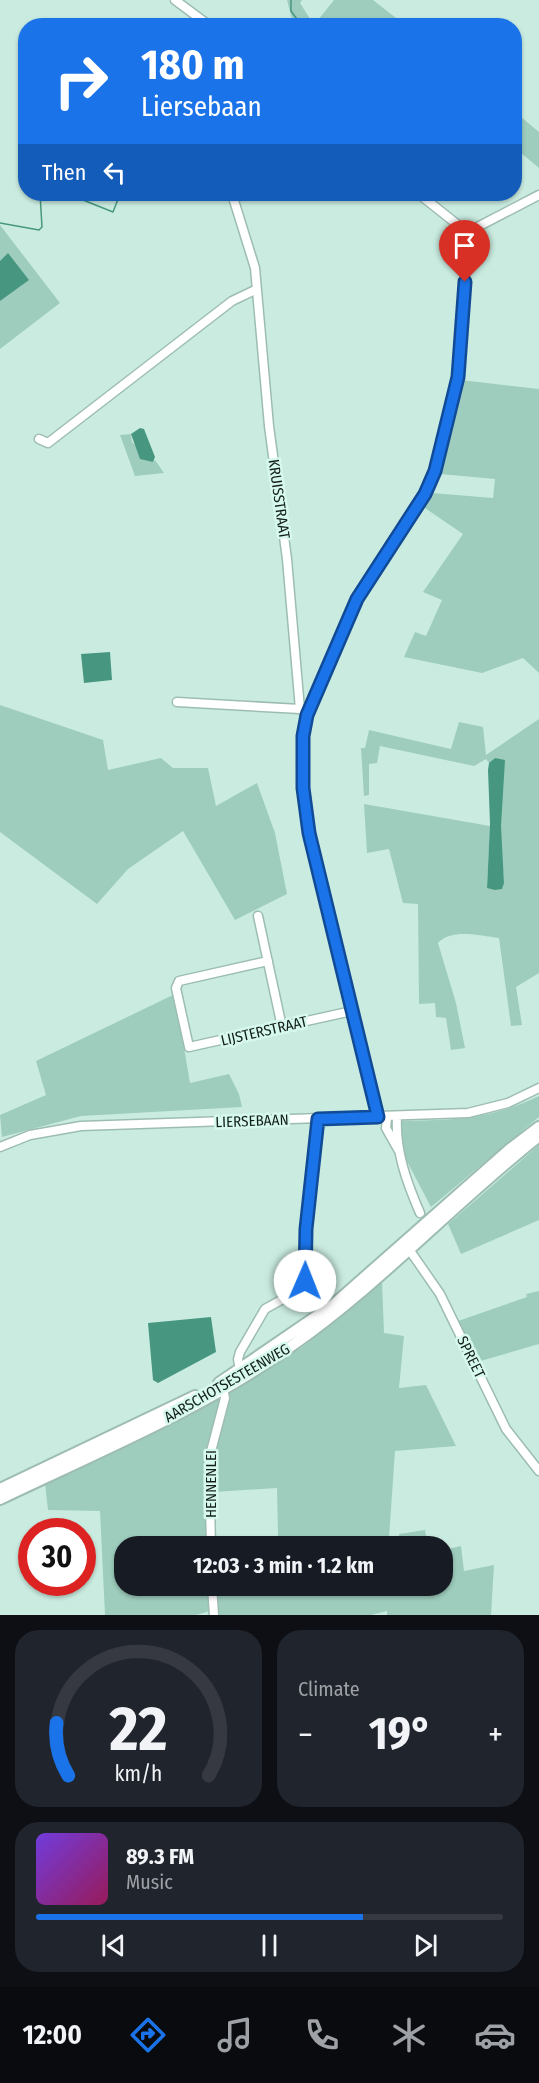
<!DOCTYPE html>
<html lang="en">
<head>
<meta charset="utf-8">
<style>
	body { margin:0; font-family:"Fira Sans Condensed",sans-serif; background:#20242c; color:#f1f3f6; height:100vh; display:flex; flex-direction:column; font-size:22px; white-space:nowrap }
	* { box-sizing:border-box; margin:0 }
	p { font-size:20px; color:#9ea1a6 }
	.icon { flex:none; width:33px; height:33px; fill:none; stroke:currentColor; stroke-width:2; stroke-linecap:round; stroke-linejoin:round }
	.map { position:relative; height:1615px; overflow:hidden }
	.panel { display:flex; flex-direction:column; gap:15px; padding:15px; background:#0d0f14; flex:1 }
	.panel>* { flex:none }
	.guide { position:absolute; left:18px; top:18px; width:504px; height:183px; border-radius:24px; box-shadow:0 2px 4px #0004; background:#1a73e8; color:#fff; overflow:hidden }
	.speed { position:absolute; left:18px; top:1518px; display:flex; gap:12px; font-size:30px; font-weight:700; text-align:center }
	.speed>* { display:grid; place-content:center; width:78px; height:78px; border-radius:50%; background:#171b24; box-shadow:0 2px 4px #0004; line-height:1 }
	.speed .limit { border:9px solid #d22; background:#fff; color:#111 }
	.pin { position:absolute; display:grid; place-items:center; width:51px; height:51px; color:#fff; margin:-62px -26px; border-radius:50% 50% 50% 0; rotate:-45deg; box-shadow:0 0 6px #0007 }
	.pin .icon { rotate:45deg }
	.me { position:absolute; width:66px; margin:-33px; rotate:1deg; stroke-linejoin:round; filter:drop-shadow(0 0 4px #0008) }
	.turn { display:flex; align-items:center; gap:21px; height:126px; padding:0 24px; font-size:27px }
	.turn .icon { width:78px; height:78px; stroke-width:2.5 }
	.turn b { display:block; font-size:42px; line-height:51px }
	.then { display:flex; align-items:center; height:57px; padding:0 24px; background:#0003; gap:12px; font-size:22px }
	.big { font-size:45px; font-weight:700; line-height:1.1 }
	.panel .card { flex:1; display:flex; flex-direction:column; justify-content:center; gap:9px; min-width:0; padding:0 21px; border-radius:24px; background:#20242c }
	.panel .dial { align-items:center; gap:0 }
	.dial svg { height:156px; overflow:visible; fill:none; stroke:#363941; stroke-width:7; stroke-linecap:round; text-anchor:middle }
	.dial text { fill:#f1f3f6; stroke:none }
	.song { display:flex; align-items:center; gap:18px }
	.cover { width:72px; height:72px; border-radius:9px; background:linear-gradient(135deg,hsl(260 70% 55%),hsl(330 70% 35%)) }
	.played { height:6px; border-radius:3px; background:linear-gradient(90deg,#1a73e8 70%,#363941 70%) }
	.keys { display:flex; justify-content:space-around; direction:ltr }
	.heat { display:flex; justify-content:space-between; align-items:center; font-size:33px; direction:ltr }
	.panel .tiles { flex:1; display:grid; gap:15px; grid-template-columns:1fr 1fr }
	.card:last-child { grid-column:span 2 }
	.trip { position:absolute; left:114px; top:1536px; width:339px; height:60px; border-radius:24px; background:#171b24; box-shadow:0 2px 4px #0004; font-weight:700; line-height:60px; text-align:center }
	.tabs { display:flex; height:96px; justify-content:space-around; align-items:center; background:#090b0e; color:#9ea1a6 }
	.tabs .icon { width:42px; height:42px }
	.tabs .on { color:#1a73e8 }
	.tabs b { font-size:27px; color:#f1f3f6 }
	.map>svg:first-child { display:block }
</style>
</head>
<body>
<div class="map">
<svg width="539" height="1615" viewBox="0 0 539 1615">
	<rect width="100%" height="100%" fill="#caece0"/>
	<path fill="#9ecdbd" d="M287 0H302L300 3 314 25 334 0H373L405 25H297L291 16Z
		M515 112 539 132V168L515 148Z
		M0 225 60 303 0 349Z
		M461 380 539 389V673L523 658 482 673 404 657 415 632 426 636 442 600 423 592 463 534 422 506 432 493 493 498 495 479 440 474Z
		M131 434 132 442 153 462 155 460 164 473 135 476 120 435Z
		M0 705 103 740 108 770 161 758 173 768H208L216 806 257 783 275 833 287 894 235 920 183 831 128 869 97 904 0 832Z
		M539 719V973L516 987 522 1025 511 1026 499 938C480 936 452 928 438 943L456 1003 465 1048 451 1050 446 1018 436 1017 435 1003 419 1004 418 904 403 903 389 849 367 853 364 804 490 826 487 887 504 883 495 758 489 763 486 759 474 766 380 746 377 763 369 764V795L364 796 361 748H365L369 730 451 749 459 722 483 727 486 755Z
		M175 994 190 1083 229 1074 239 1094 242 1107 81 1116 2 1137 0 1115 46 1095 36 1061Z
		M539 1096V1117L431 1207 402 1152 400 1121C455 1120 488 1120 539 1096Z
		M539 1145V1220L461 1254 448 1224Z
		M382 1281 384 1333 404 1336 399 1388 426 1385 456 1446 395 1451 389 1538H399V1534L425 1530 428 1546H214V1540L278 1536 277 1488 214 1492 212 1459 229 1400 228 1393 304 1346Z
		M539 1291V1344L477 1362 458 1321 527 1297 526 1294Z
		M222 1397 206 1449 208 1546H124V1586H442L443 1550 461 1546 464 1571 494 1565 491 1615H387V1611L371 1615H210V1611L196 1615H105L100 1511 48 1510 45 1483Z"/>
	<path fill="#479780" d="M8 253 29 280 0 301V261Z
		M140 428 144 429 155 457 153 462 140 459 131 434Z
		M110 652 112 680 84 683 81 654Z
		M495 758 505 760 501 826 504 883 502 889 495 890 487 888 490 824 488 770 489 763Z
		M211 1317 216 1352 158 1383 153 1380 148 1323Z"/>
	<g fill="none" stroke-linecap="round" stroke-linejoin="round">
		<path stroke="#479780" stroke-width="1.5" d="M291 0V11L302 26
			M68 194 113 212 120 194
			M152 194 154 198 164 194
			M0 223 39 230 42 227 40 194"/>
		<defs>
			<path id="minor" d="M175 0 210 26
				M232 194 255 268 269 426 287 559 300 709 307 715C289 790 318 871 336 944 350 1002 363 1060 378 1117
				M464 234 539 195
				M39 439 48 443 232 301 255 290
				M177 702 300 709
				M307 715 357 599 432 479 456 389 460 366 467 246 458 225 419 194
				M258 916 282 1027
				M268 961 179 981 176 988 189 1047 352 1011
				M397 1117C395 1151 407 1183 420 1213
				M387 1118 386 1128 399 1151
				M0 1147 30 1135 81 1126 468 1113 508 1103 539 1088
				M406 1245 440 1294 506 1429 539 1471
				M240 1370 238 1359 240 1352 265 1309 299 1290 305 1281 306 1229 318 1119
				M211 1546 209 1459 225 1398 223 1388
				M212 1586 214 1615"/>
			<path id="major" d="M219 1383 333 1305 510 1149 539 1127
				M0 1489 195 1396
				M0 1499C98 1452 201 1410 290 1347 379 1285 453 1204 539 1136"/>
		</defs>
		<use href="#minor" stroke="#9dbdb2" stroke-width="11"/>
		<use href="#major" stroke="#9dbdb2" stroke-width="14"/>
		<use href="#minor" stroke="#fff" stroke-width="8"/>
		<use href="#major" stroke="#fff" stroke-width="10"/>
	</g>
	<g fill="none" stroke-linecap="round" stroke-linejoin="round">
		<defs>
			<path id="route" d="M305 1281 306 1229 318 1119 378 1117 309 833 303 788V736L307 715 357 599 425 494 435 471 458 377 465 282"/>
		</defs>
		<use href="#route" stroke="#114b97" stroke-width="15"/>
		<use href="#route" stroke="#1a73e8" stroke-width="10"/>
	</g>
	<g text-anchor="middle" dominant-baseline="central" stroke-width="5" stroke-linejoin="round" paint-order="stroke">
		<g font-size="15" fill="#131f1b" stroke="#d7f9ed">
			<text transform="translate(279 499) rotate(82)">KRUISSTRAAT</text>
			<text transform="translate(264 1031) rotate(-13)">LIJSTERSTRAAT</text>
			<text transform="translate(252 1121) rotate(-2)">LIERSEBAAN</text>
			<text transform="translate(471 1357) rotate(64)">SPREET</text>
			<text transform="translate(227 1383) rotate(-30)">AARSCHOTSESTEENWEG</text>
			<text transform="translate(211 1484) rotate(-90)">HENNENLEI</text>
		</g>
	</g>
</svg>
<div class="speed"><div class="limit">30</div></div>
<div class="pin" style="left:465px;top:282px;background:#d93025"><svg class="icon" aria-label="arrive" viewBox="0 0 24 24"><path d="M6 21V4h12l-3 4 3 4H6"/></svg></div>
<svg class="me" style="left:305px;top:1281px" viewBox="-20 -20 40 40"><circle r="19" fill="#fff"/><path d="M0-13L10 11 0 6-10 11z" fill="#1a73e8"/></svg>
<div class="trip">12:03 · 3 min · 1.2 km</div>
<div class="guide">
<div class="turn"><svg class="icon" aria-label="right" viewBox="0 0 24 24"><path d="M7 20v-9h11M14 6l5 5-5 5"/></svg><div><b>180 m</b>Liersebaan</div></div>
<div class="then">Then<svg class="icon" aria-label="left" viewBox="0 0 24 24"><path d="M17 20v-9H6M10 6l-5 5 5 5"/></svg></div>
</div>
</div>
<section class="panel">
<div class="tiles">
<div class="card dial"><svg viewBox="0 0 100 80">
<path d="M14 69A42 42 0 1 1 86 69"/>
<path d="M14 69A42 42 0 0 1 8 42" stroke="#1a73e8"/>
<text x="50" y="56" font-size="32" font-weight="700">22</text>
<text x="50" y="72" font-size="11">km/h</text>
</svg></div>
<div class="card"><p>Climate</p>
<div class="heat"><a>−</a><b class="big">19°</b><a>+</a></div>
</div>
<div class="card">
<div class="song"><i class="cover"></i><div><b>89.3 FM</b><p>Music</p></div></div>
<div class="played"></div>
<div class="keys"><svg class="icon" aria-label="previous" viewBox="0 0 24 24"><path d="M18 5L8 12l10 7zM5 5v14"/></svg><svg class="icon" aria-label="pause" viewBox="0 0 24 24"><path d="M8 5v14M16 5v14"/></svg><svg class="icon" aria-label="next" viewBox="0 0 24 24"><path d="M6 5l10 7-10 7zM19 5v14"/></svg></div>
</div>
</div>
</section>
<nav class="tabs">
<b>12:00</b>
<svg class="icon on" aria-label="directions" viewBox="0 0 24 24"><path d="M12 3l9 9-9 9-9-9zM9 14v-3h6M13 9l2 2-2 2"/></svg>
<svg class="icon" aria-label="music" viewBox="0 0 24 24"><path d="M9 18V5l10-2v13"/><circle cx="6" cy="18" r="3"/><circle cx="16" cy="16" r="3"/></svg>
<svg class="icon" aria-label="phone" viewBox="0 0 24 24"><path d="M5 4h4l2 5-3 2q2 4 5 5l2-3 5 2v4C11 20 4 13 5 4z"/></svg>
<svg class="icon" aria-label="climate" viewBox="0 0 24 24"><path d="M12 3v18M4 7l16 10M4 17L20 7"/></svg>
<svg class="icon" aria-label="car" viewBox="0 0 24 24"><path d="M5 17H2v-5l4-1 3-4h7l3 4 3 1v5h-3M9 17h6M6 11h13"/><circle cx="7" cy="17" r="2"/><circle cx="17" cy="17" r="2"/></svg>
</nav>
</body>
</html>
